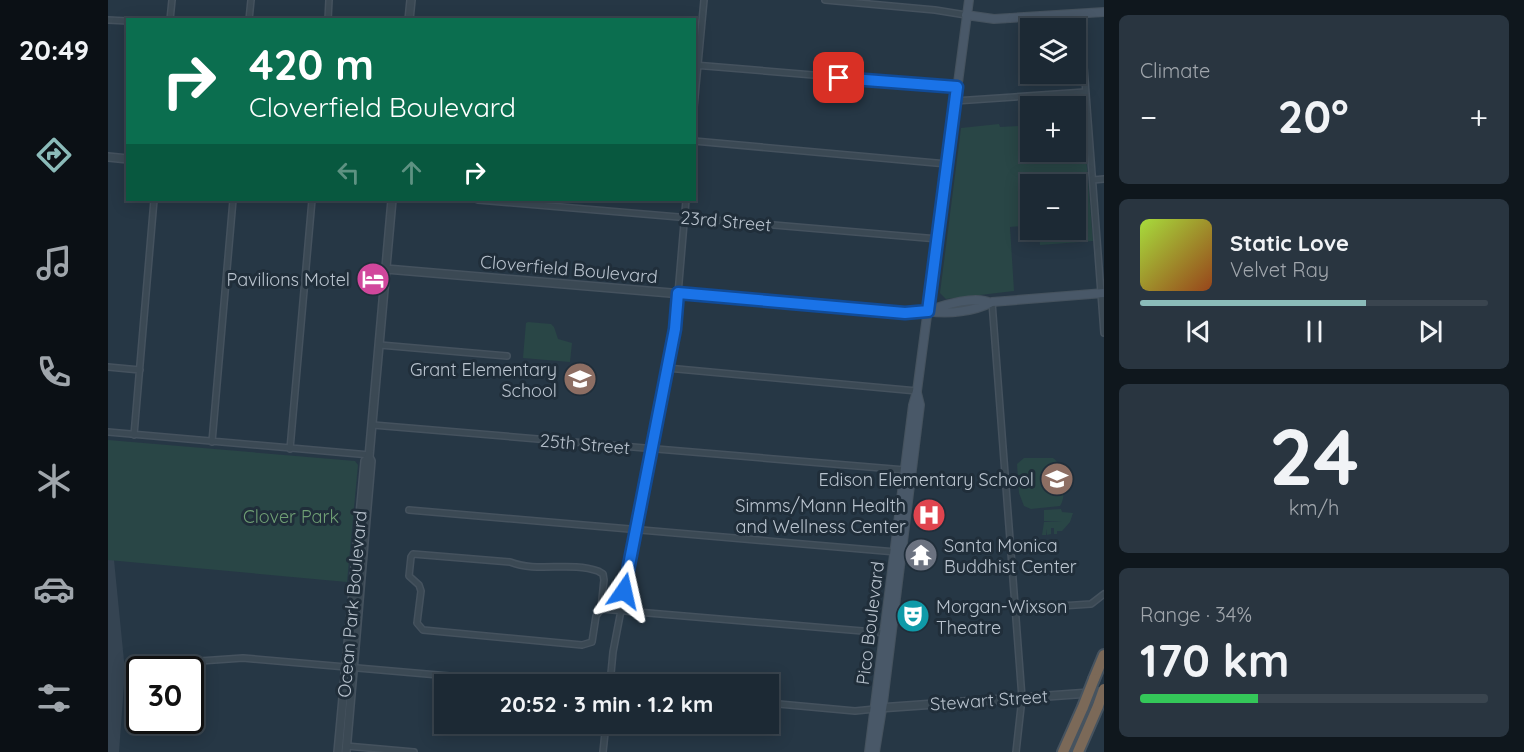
<!DOCTYPE html>
<html lang="en">
<head>
<meta charset="utf-8">
<style>
	body { margin:0; font-family:Quicksand,sans-serif; background:#293540; color:#f1f3f6; height:100vh; display:flex; flex-direction:column; font-size:22px; white-space:nowrap }
	* { box-sizing:border-box; margin:0 }
	p { font-size:20px; color:#a0a6ac }
	.icon { flex:none; width:33px; height:33px; fill:none; stroke:currentColor; stroke-width:2; stroke-linecap:round; stroke-linejoin:round }
	.map { position:relative; flex:1; overflow:hidden }
	.sheet { display:flex; flex-direction:column; gap:15px; padding:15px; background:#0f171d; width:420px }
	.sheet>* { flex:none }
	.hud { position:absolute; left:18px; top:18px; width:570px; height:183px; border-radius:0px; box-shadow:0 3px 15px #0003,0 0 0 2px #3a454f; background:#0b6e4f; color:#fff; overflow:hidden }
	.tools { position:absolute; left:912px; top:18px; display:grid; gap:12px }
	.tools a { display:grid; place-items:center; width:66px; height:66px; border-radius:0px; background:#1c2934; box-shadow:0 3px 15px #0003,0 0 0 2px #3a454f; font-size:30px }
	.speed { position:absolute; left:18px; top:656px; display:flex; gap:12px; font-size:30px; font-weight:700; text-align:center }
	.speed>* { display:grid; place-content:center; width:78px; height:78px; border-radius:50%; background:#1c2934; box-shadow:0 3px 15px #0003,0 0 0 2px #3a454f; line-height:1 }
	.speed .limit { border:3px solid #111; border-radius:9px; background:#fff; color:#111 }
	.pin { position:absolute; display:grid; place-items:center; width:51px; height:51px; color:#fff; margin:-26px; border-radius:12px; box-shadow:0 3px 9px #0006 }
	.me { position:absolute; width:66px; margin:-33px; rotate:11deg; stroke-linejoin:round; filter:drop-shadow(0 0 4px #0008) }
	.turn { display:flex; align-items:center; gap:21px; height:126px; padding:0 24px; font-size:27px }
	.turn .icon { width:78px; height:78px; stroke-width:2.5 }
	.turn b { display:block; font-size:42px; line-height:51px }
	.lanes { display:flex; align-items:center; height:57px; padding:0 24px; background:#0003; justify-content:center; gap:30px; direction:ltr }
	.lanes .off { opacity:.35 }
	.big { font-size:45px; font-weight:700; line-height:1.1 }
	.sheet .widget { flex:1; display:flex; flex-direction:column; justify-content:center; gap:9px; min-width:0; padding:0 21px; border-radius:9px; background:#293540 }
	.sheet .dial { align-items:center; gap:0 }
	.dial b { font-size:78px; line-height:1 }
	.song { display:flex; align-items:center; gap:18px }
	.cover { width:72px; height:72px; border-radius:9px; background:linear-gradient(135deg,hsl(80 70% 55%),hsl(20 70% 35%)) }
	.played { height:6px; border-radius:3px; background:linear-gradient(90deg,#8bbbb9 65%,#3a454f 65%) }
	.keys { display:flex; justify-content:space-around; direction:ltr }
	.heat { display:flex; justify-content:space-between; align-items:center; font-size:33px; direction:ltr }
	.charge { height:9px; border-radius:4px; background:linear-gradient(90deg,#34c759 34%,#3a454f 0) }
	.trip { position:absolute; left:326px; top:674px; width:345px; height:60px; border-radius:0px; background:#1c2934; box-shadow:0 3px 15px #0003,0 0 0 2px #3a454f; font-weight:700; line-height:60px; text-align:center }
	main { display:flex; flex:1; min-height:0 }
	.menu { display:flex; flex-direction:column; width:108px; justify-content:space-around; align-items:center; background:#0b1015; color:#a0a6ac }
	.menu .icon { width:42px; height:42px }
	.menu .active { color:#8bbbb9 }
	.menu b { font-size:27px; color:#f1f3f6 }
	.map>svg:first-child { display:block }
</style>
</head>
<body>
<main>
<nav class="menu">
<b>20:49</b>
<svg class="icon active" aria-label="directions" viewBox="0 0 24 24"><path d="M12 3l9 9-9 9-9-9zM9 14v-3h6M13 9l2 2-2 2"/></svg>
<svg class="icon" aria-label="music" viewBox="0 0 24 24"><path d="M9 18V5l10-2v13"/><circle cx="6" cy="18" r="3"/><circle cx="16" cy="16" r="3"/></svg>
<svg class="icon" aria-label="phone" viewBox="0 0 24 24"><path d="M5 4h4l2 5-3 2q2 4 5 5l2-3 5 2v4C11 20 4 13 5 4z"/></svg>
<svg class="icon" aria-label="climate" viewBox="0 0 24 24"><path d="M12 3v18M4 7l16 10M4 17L20 7"/></svg>
<svg class="icon" aria-label="car" viewBox="0 0 24 24"><path d="M5 17H2v-5l4-1 3-4h7l3 4 3 1v5h-3M9 17h6M6 11h13"/><circle cx="7" cy="17" r="2"/><circle cx="17" cy="17" r="2"/></svg>
<svg class="icon" aria-label="filters" viewBox="0 0 24 24"><path d="M4 7h16M4 17h16"/><circle cx="9" cy="7" r="2"/><circle cx="15" cy="17" r="2"/></svg>
</nav>
<div class="map">
<svg width="996" height="752" viewBox="0 0 996 752">
	<rect width="100%" height="100%" fill="#263745"/>
	<path fill="#354452" d="M0 560H6L17 671 11 752H0Z"/>
	<path fill="#294646" d="M891 124 892 127 911 126V136L922 135V152H968V133L976 132 985 241 932 245 931 230H968V184H922V225L902 227 906 291 838 299 832 293 853 128Z
		M420 322 443 324 446 327 450 339 464 343 462 362 415 358 418 323Z
		M0 440 247 461 250 465 239 582 0 560Z
		M916 458H945C956 464 959 497 952 506L923 509 916 506 911 493 909 464Z
		M953 509 954 512 965 513 962 522 954 531H949V534H946V528H943V534L939 535 938 529V535H934L936 522 954 521H936V510Z"/>
	<g fill="none" stroke-linecap="round" stroke-linejoin="round">
		<defs>
			<path id="minor" d="M717 0 827 10 858 15
				M972 14 996 333
				M0 20 20 21
				M62 20 64 0
				M141 20 143 0
				M220 20 221 0
				M586 65 849 87
				M847 101 977 92
				M586 107 596 0
				M586 141 839 164
				M985 180 996 179
				M370 200 830 239
				M884 302 914 698 908 752
				M272 345 399 356
				M0 367 32 370
				M559 368 809 391
				M265 425 797 470
				M0 432 262 455
				M26 435 46 200
				M104 442 125 200
				M182 449 204 200
				M301 510 788 552
				M305 554 402 562C430 573 461 561 490 571L495 574 496 580 493 609 488 616 484 642 474 645 315 630 309 623 313 591 311 585 301 576 303 557Z
				M493 609 778 633
				M907 609 983 604 996 594
				M20 666 135 658 434 684
				M502 684 505 652 567 329 578 200
				M660 703 747 711 767 709
				M238 746 306 752
				M495 752 498 723"/>
			<path id="tertiary" d="M301 20 303 0
				M0 157 20 159
				M278 269 788 312 820 311
				M771 708 996 692
				M230 752 257 461 261 457
				M238 752 263 461 261 457 284 200"/>
			<path id="secondary" d="M858 15 886 19 996 12
				M822 310C835 305 869 295 882 303
				M820 311C840 315 867 311 884 302L996 293
				M761 752 805 405 809 391 861 0
				M767 752 775 703 812 405 809 393"/>
			<path id="motorway" d="M986 679 996 655
				M955 752 975 707
				M970 752 990 706"/>
		</defs>
		<use href="#minor" stroke="#45525e" stroke-width="8"/>
		<use href="#tertiary" stroke="#45525e" stroke-width="10"/>
		<use href="#secondary" stroke="#45525e" stroke-width="10"/>
		<use href="#motorway" stroke="#46535f" stroke-width="14"/>
		<use href="#minor" stroke="#3b4954" stroke-width="5"/>
		<use href="#tertiary" stroke="#3b4954" stroke-width="7"/>
		<use href="#secondary" stroke="#495868" stroke-width="8"/>
		<use href="#motorway" stroke="#7b6958" stroke-width="10"/>
		<defs>
			<path id="motorway-bridge" d="M990 706 996 689
				M975 707 986 679"/>
		</defs>
		<use href="#motorway-bridge" stroke="#46535f" stroke-width="14" stroke-linecap="butt"/>
		<use href="#motorway-bridge" stroke="#7b6958" stroke-width="10"/>
	</g>
	<g fill="none" stroke-linecap="round" stroke-linejoin="round">
		<defs>
			<path id="route" d="M516 591 567 329 570 293 797 313 820 311 849 87 731 78"/>
		</defs>
		<use href="#route" stroke="#114b97" stroke-width="15"/>
		<use href="#route" stroke="#1a73e8" stroke-width="10"/>
	</g>
	<defs>
		<symbol id="hotel-disc" viewBox="-11 -11 22 22"><circle r="9.5" fill="#d1479c" stroke="#202e3a"/><path d="M-6-4.5h1.5V1H6V5H4.5V3h-9V5H-6ZM-4 0a1.8 1.8 0 1 1 3.6 0ZM.5 0V-2.5h3Q6-2.5 6 0Z" fill="#fff"/></symbol>
		<symbol id="school-disc" viewBox="-11 -11 22 22"><circle r="9.5" fill="#8d6e63" stroke="#202e3a"/><path d="M0-5L7-2L0 1L-7-2ZM-4 1L0 2.5L4 1V4Q0 6-4 4Z" fill="#fff"/></symbol>
		<symbol id="hospital-disc" viewBox="-11 -11 22 22"><circle r="9.5" fill="#e0444e" stroke="#202e3a"/><path d="M-5-5h3v3.5h4V-5h3V5h-3V1.5h-4V5h-3Z" fill="#fff"/></symbol>
		<symbol id="temple-disc" viewBox="-11 -11 22 22"><circle r="9.5" fill="#6b7280" stroke="#202e3a"/><path d="M0-6L5-2H3V0L6.5 2.5H4V6H1.5V3h-3V6H-4V2.5H-6.5L-3 0V-2H-5Z" fill="#fff"/></symbol>
		<symbol id="theatre-disc" viewBox="-11 -11 22 22"><circle r="9.5" fill="#0f9aa8" stroke="#202e3a"/><path d="M-5-5.5Q0-4 5-5.5V0Q5 5 0 6Q-5 5-5 0ZM-3.3-2.5H-1v1.5H-3.3ZM1-2.5H3.3v1.5H1ZM-2.8 1Q0 5.5 2.8 1Z" fill="#fff"/></symbol>
	</defs>
	<g fill-rule="evenodd">
		<use href="#hotel-disc" x="246" y="260" width="38" height="38"/>
		<use href="#school-disc" x="453" y="360" width="38" height="38"/>
		<use href="#school-disc" x="930" y="460" width="38" height="38"/>
		<use href="#hospital-disc" x="802" y="496" width="38" height="38"/>
		<use href="#temple-disc" x="794" y="536" width="38" height="38"/>
		<use href="#theatre-disc" x="786" y="597" width="38" height="38"/>
	</g>
	<g text-anchor="middle" dominant-baseline="central" stroke-width="6" stroke-linejoin="round" paint-order="stroke">
		<g font-size="18" fill="#b9c3ce" stroke="#202e3a">
			<text transform="translate(618 221) rotate(5)">23rd Street</text>
			<text transform="translate(461 269) rotate(5)">Cloverfield Boulevard</text>
			<text transform="translate(477 444) rotate(5)">25th Street</text>
			<text transform="translate(244 604) rotate(-85)">Ocean Park Boulevard</text>
			<text transform="translate(762 623) rotate(-83)">Pico Boulevard</text>
			<text transform="translate(881 700) rotate(-4)">Stewart Street</text>
		</g>
		<g font-size="18" fill="#b9c3ce" stroke="#202e3a" text-anchor="end">
			<text x="242" y="279">Pavilions Motel</text>
			<text x="449" y="369">Grant Elementary<tspan x="449" dy="21">School</tspan></text>
			<text x="926" y="479">Edison Elementary School</text>
			<text x="798" y="505">Simms/Mann Health<tspan x="798" dy="21">and Wellness Center</tspan></text>
			<text x="836" y="545" text-anchor="start">Santa Monica<tspan x="836" dy="21">Buddhist Center</tspan></text>
			<text x="828" y="606" text-anchor="start">Morgan-Wixson<tspan x="828" dy="21">Theatre</tspan></text>
		</g>
		<g font-size="18" fill="#6f9f74" stroke="#202e3a">
			<text x="183" y="516">Clover Park</text>
		</g>
	</g>
</svg>
<div class="tools">
<a><svg class="icon" aria-label="layers" viewBox="0 0 24 24"><path d="M12 4l9 5-9 5-9-5zM3 14l9 5 9-5"/></svg></a>
<a>+</a>
<a>−</a>
</div>
<div class="speed"><div class="limit">30</div></div>
<div class="pin" style="left:731px;top:78px;background:#d93025"><svg class="icon" aria-label="arrive" viewBox="0 0 24 24"><path d="M6 21V4h12l-3 4 3 4H6"/></svg></div>
<svg class="me" style="left:516px;top:591px" viewBox="-20 -20 40 40"><path d="M0-17L14 15 0 8-14 15z" fill="#1a73e8" stroke="#fff" stroke-width="4"/></svg>
<div class="trip">20:52 · 3 min · 1.2 km</div>
<div class="hud">
<div class="turn"><svg class="icon" aria-label="right" viewBox="0 0 24 24"><path d="M7 20v-9h11M14 6l5 5-5 5"/></svg><div><b>420 m</b>Cloverfield Boulevard</div></div>
<div class="lanes"><svg class="icon off" aria-label="left" viewBox="0 0 24 24"><path d="M17 20v-9H6M10 6l-5 5 5 5"/></svg><svg class="icon off" aria-label="ahead" viewBox="0 0 24 24"><path d="M12 20V5M6 11l6-6 6 6"/></svg><svg class="icon" aria-label="right" viewBox="0 0 24 24"><path d="M7 20v-9h11M14 6l5 5-5 5"/></svg></div>
</div>
</div>
<section class="sheet">
<div class="widget"><p>Climate</p>
<div class="heat"><a>−</a><b class="big">20°</b><a>+</a></div>
</div>
<div class="widget">
<div class="song"><i class="cover"></i><div><b>Static Love</b><p>Velvet Ray</p></div></div>
<div class="played"></div>
<div class="keys"><svg class="icon" aria-label="previous" viewBox="0 0 24 24"><path d="M18 5L8 12l10 7zM5 5v14"/></svg><svg class="icon" aria-label="pause" viewBox="0 0 24 24"><path d="M8 5v14M16 5v14"/></svg><svg class="icon" aria-label="next" viewBox="0 0 24 24"><path d="M6 5l10 7-10 7zM19 5v14"/></svg></div>
</div>
<div class="widget dial"><b>24</b><p>km/h</p></div>
<div class="widget"><p>Range · 34%</p><b class="big">170 km</b><div class="charge"></div></div>
</section>
</main>
</body>
</html>
